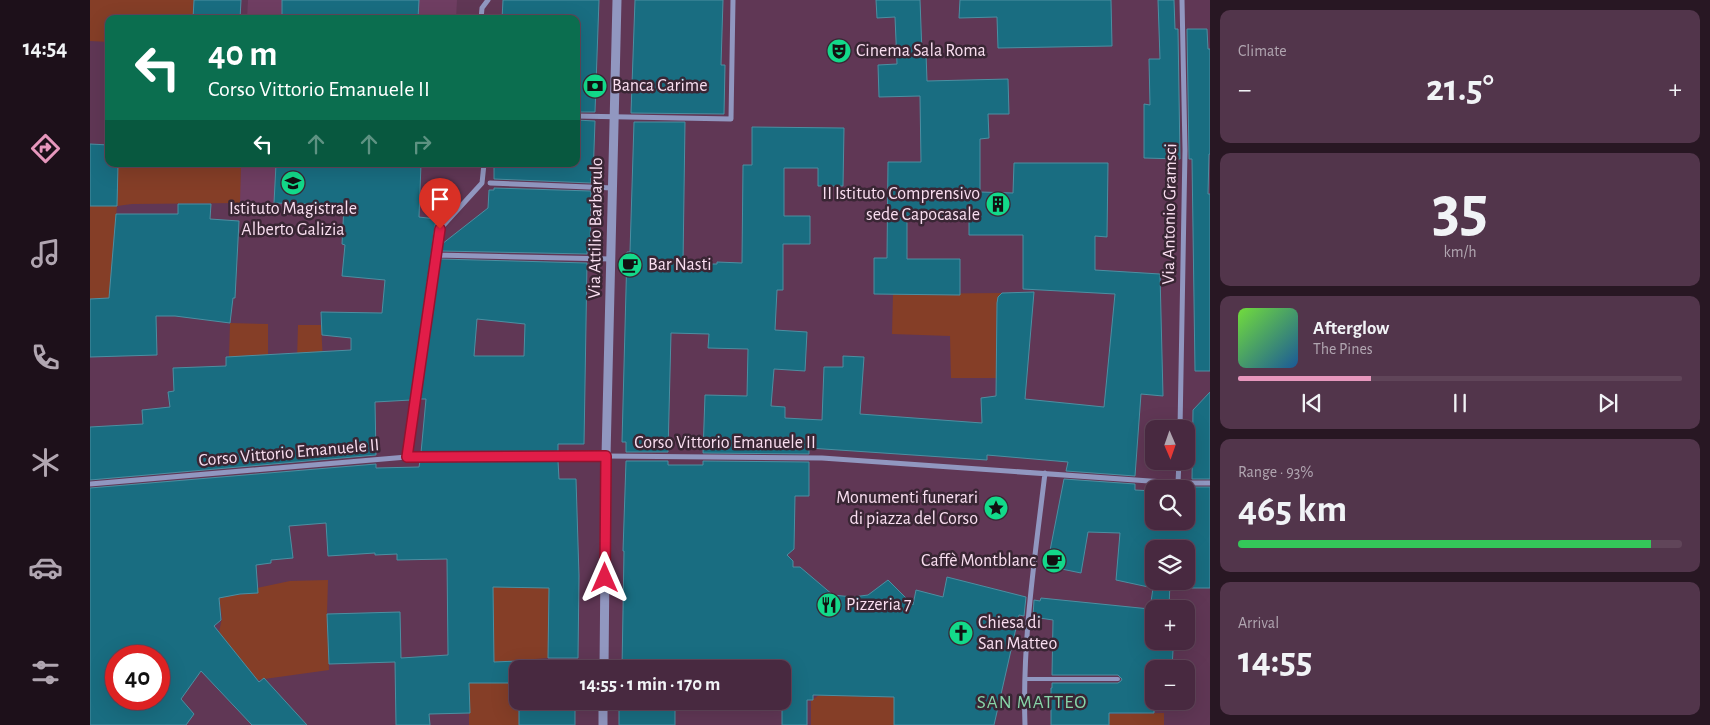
<!DOCTYPE html>
<html lang="en">
<head>
<meta charset="utf-8">
<style>
	body { margin:0; font-family:"Alegreya Sans",sans-serif; background:#52354b; color:#f1f3f6; height:100vh; display:flex; flex-direction:column; font-size:19px; white-space:nowrap }
	* { box-sizing:border-box; margin:0 }
	p { font-size:16px; color:#b1a6b1 }
	.icon { flex:none; width:28px; height:28px; fill:none; stroke:currentColor; stroke-width:2; stroke-linecap:round; stroke-linejoin:round }
	.map { position:relative; flex:1; overflow:hidden }
	.panel { display:flex; flex-direction:column; gap:10px; padding:10px; background:#281723; width:500px }
	.panel>* { flex:none }
	.hud { position:absolute; left:15px; top:15px; width:475px; height:152px; border-radius:10px; box-shadow:0 5px 20px #0002,0 0 0 1px #604559; background:#0b6e4f; color:#fff; overflow:hidden }
	.needle { width:32px; rotate:178deg }
	.buttons { position:absolute; left:1055px; top:420px; display:grid; gap:10px }
	.buttons a { display:grid; place-items:center; width:50px; height:50px; border-radius:10px; background:#482940; box-shadow:0 5px 20px #0002,0 0 0 1px #604559; font-size:25px }
	.speed { position:absolute; left:15px; top:645px; display:flex; gap:10px; font-size:25px; font-weight:700; text-align:center }
	.speed>* { display:grid; place-content:center; width:65px; height:65px; border-radius:50%; background:#482940; box-shadow:0 5px 20px #0002,0 0 0 1px #604559; line-height:1 }
	.speed .limit { border:8px solid #d22; background:#fff; color:#111 }
	.pin { position:absolute; display:grid; place-items:center; width:42px; height:42px; color:#fff; margin:-51px -21px; border-radius:50% 50% 50% 0; rotate:-45deg; box-shadow:0 0 5px #0007 }
	.pin .icon { rotate:45deg }
	.me { position:absolute; width:55px; margin:-28px; rotate:0deg; stroke-linejoin:round; filter:drop-shadow(0 0 4px #0008) }
	.turn { display:flex; align-items:center; gap:18px; height:105px; padding:0 20px; font-size:22px }
	.turn .icon { width:65px; height:65px; stroke-width:2.5 }
	.turn b { display:block; font-size:35px; line-height:42px }
	.lanes { display:flex; align-items:center; height:48px; padding:0 20px; background:#0003; justify-content:center; gap:25px; direction:ltr }
	.lanes .off { opacity:.35 }
	.big { font-size:38px; font-weight:700; line-height:1.1 }
	.panel .card { flex:1; display:flex; flex-direction:column; justify-content:center; gap:8px; min-width:0; padding:0 18px; border-radius:10px; background:#52354b }
	.panel .dial { align-items:center; gap:0 }
	.dial b { font-size:65px; line-height:1 }
	.song { display:flex; align-items:center; gap:15px }
	.cover { width:60px; height:60px; border-radius:8px; background:linear-gradient(135deg,hsl(100 70% 55%),hsl(210 70% 35%)) }
	.played { height:5px; border-radius:2px; background:linear-gradient(90deg,#e797bd 30%,#604559 30%) }
	.keys { display:flex; justify-content:space-around; direction:ltr }
	.heat { display:flex; justify-content:space-between; align-items:center; font-size:28px; direction:ltr }
	.charge { height:8px; border-radius:4px; background:linear-gradient(90deg,#34c759 93%,#604559 0) }
	.trip { position:absolute; left:419px; top:660px; width:282px; height:50px; border-radius:10px; background:#482940; box-shadow:0 5px 20px #0002,0 0 0 1px #604559; font-weight:700; line-height:50px; text-align:center }
	main { display:flex; flex:1; min-height:0 }
	.tabs { display:flex; flex-direction:column; width:90px; justify-content:space-around; align-items:center; background:#1d101a; color:#b1a6b1 }
	.tabs .icon { width:35px; height:35px }
	.tabs .selected { color:#e797bd }
	.tabs b { font-size:22px; color:#f1f3f6 }
	.map>svg:first-child { display:block }
</style>
</head>
<body>
<main>
<nav class="tabs">
<b>14:54</b>
<svg class="icon selected" aria-label="directions" viewBox="0 0 24 24"><path d="M12 3l9 9-9 9-9-9zM9 14v-3h6M13 9l2 2-2 2"/></svg>
<svg class="icon" aria-label="music" viewBox="0 0 24 24"><path d="M9 18V5l10-2v13"/><circle cx="6" cy="18" r="3"/><circle cx="16" cy="16" r="3"/></svg>
<svg class="icon" aria-label="phone" viewBox="0 0 24 24"><path d="M5 4h4l2 5-3 2q2 4 5 5l2-3 5 2v4C11 20 4 13 5 4z"/></svg>
<svg class="icon" aria-label="climate" viewBox="0 0 24 24"><path d="M12 3v18M4 7l16 10M4 17L20 7"/></svg>
<svg class="icon" aria-label="car" viewBox="0 0 24 24"><path d="M5 17H2v-5l4-1 3-4h7l3 4 3 1v5h-3M9 17h6M6 11h13"/><circle cx="7" cy="17" r="2"/><circle cx="17" cy="17" r="2"/></svg>
<svg class="icon" aria-label="filters" viewBox="0 0 24 24"><path d="M4 7h16M4 17h16"/><circle cx="9" cy="7" r="2"/><circle cx="15" cy="17" r="2"/></svg>
</nav>
<div class="map">
<svg width="1120" height="725" viewBox="0 0 1120 725">
	<rect width="100%" height="100%" fill="#603755"/>
	<path fill="#6f3e62" d="M158 0H367L366 19H157Z
		M151 164H258L254 210 149 208Z"/>
	<path fill="#853e27" d="M0 0H104L103 19H19V42L0 41Z
		M28 164H151L150 203 42 204 27 206 19 298 0 299V206H27Z
		M912 293 908 297 907 303 906 378H861L860 336 802 334 803 294Z
		M140 323 178 324V357H139Z
		M208 325H231L233 361H207Z
		M411 572V587L459 586 458 658 404 662 402 573Z
		M238 580 237 614 239 670 167 680 129 632 132 618 129 596 167 593V588L200 581Z
		M379 683H427L429 725H379Z
		M729 695 804 697V725H721V701Z
		M1074 713V725H1019V714Z"/>
	<path fill="#196d81" stroke="#4c8fa2" fill-rule="evenodd" d="M104 0H151L150 19H103Z
		M192 0H329L328 19H192Z
		M413 0H509L505 112H486V19H412Z
		M545 0H633L631 65H635L634 114 541 113Z
		M786 0H830L832 53H836L837 81 918 79 919 114H898L899 138 890 139V192L923 193 924 163H1018L1017 237 1005 236V270L1070 274 1073 396 1051 394 1045 476 976 471 978 462 897 455V460L719 448V454L613 453 615 395 657 396 658 349 618 348 619 334 581 333 578 452H536V442H532L537 252H540L544 122H595L593 264H627V262L652 263 653 165H662V127L754 128 753 186H728V168H694V216H720V244H693V290H687L685 330 717 332 715 371 684 369 681 406 695 407V418L732 420 734 367H753V356L774 357 770 414 892 423 891 398 906 396 907 303 908 297 912 293 944 292 935 399 1014 407 1025 294 933 289V235H879V216H817V259H870V295L784 294V258H797L798 162H831L830 96 789 97 788 65 807 64 805 17 787 18Z
		M870 0H1021L1022 46 908 48 907 17 869 18Z
		M1068 0H1084L1085 29H1088L1090 159 1054 158V104L1060 105 1059 59H1070Z
		M1097 29H1117L1118 49H1120V154H1119L1118 194H1120V371H1105L1102 159H1099Z
		M486 120 505 121 503 178H501V183L404 179V164H486Z
		M0 144 19 145V164H28L27 206H0Z
		M186 164H331L329 217 346 219 321 400 285 402 286 455 0 480V427L53 424 52 410 80 407 78 392 84 391 83 368 136 366V357L261 350V338L232 335 231 312 292 313 295 280 252 276 255 245 252 244 254 205 184 203Z
		M404 188 501 191 500 251H497V254L351 251 352 244 398 208 399 190H404Z
		M88 204H121L120 219 149 221 145 298H143L140 323 85 316H66L67 355 0 357V299L19 298 26 214H88Z
		M350 259 497 263 494 444H468V452L331 453 336 399H330ZM387 319 435 324 434 356H384Z
		M1120 392V479H1102L1103 410Z
		M330 461H468L469 479H486L489 576 488 658H458L459 588 403 587 404 662 428 661V683H379L380 713 339 714 340 725H306L305 662 239 664 237 614 310 612 311 658 358 655 357 559 307 560V554L285 555V553L238 556 236 523 199 526 203 558 181 560V563L166 565 168 593 150 594 129 598 131 620 124 626 169 682 174 678 217 725H162L111 671 91 699 104 714 96 725H0V488L286 464V468L329 467ZM26 656H69V699H26Z
		M536 461H578V465H613V461L719 462V496H705L704 549 697 555 703 561V567H710L743 595 763 597 778 595 798 580 823 605 826 590 853 597 857 577 936 597 934 616 929 615 904 725H804V697L723 695V700H717V725H692V669H532L534 551H533Z
		M974 479 1045 484V490L1064 491V521H1096V493L1102 494V487H1120V588H1096V549H1064V583V581H1080L1079 609H1061H1064V650H1083L1082 669H1064V713H1019V725H961V688H962V683H1028L1031 681 1032 679 1028 675H962L963 620 943 617 944 600 950 601 951 598 1060 609 1063 588 1026 580 1030 533 998 532 991 573 957 566Z
		M429 701H485V725H429Z
		M529 708H585V725H529Z"/>
	<g fill="none" stroke-linecap="round" stroke-linejoin="round">
		<path stroke="#9197c0" stroke-width="4" d="M935 679H1028"/>
		<path stroke="#9197c0" stroke-width="5" d="M391 19 392 8 398 0
			M486 116 641 119 643 0
			M400 183 523 188
			M346 255 521 259
			M1090 429 1095 150 1092 0
			M317 457 350 229 392 183 394 164
			M1088 483 1089 461
			M0 484 317 457 516 456 732 458 1088 483H1120
			M935 725C932 641 945 557 955 473"/>
		<path stroke="#9197c0" stroke-width="9" d="M514 669 516 456 527 0
			M513 725V701"/>
	</g>
	<g fill="none" stroke-linecap="round" stroke-linejoin="round">
		<defs>
			<path id="route" d="M350 229 317 457 516 456 515 578"/>
		</defs>
		<use href="#route" stroke="#92132f" stroke-width="12"/>
		<use href="#route" stroke="#e11d48" stroke-width="9"/>
	</g>
	<defs>
		<symbol id="theatre-disc" viewBox="-11 -11 22 22"><circle r="9.5" fill="#13d98a" stroke="#392634"/><path d="M-5-5.5Q0-4 5-5.5V0Q5 5 0 6Q-5 5-5 0ZM-3.3-2.5H-1v1.5H-3.3ZM1-2.5H3.3v1.5H1ZM-2.8 1Q0 5.5 2.8 1Z" fill="#111"/></symbol>
		<symbol id="bank-disc" viewBox="-11 -11 22 22"><circle r="9.5" fill="#13d98a" stroke="#392634"/><path d="M-6-4H6V4H-6ZM0-2.3a2.3 2.3 0 1 0 0 4.6a2.3 2.3 0 1 0 0-4.6Z" fill="#111"/></symbol>
		<symbol id="school-disc" viewBox="-11 -11 22 22"><circle r="9.5" fill="#13d98a" stroke="#392634"/><path d="M0-5L7-2L0 1L-7-2ZM-4 1L0 2.5L4 1V4Q0 6-4 4Z" fill="#111"/></symbol>
		<symbol id="building-disc" viewBox="-11 -11 22 22"><circle r="9.5" fill="#13d98a" stroke="#392634"/><path d="M-4-6H4V6H1V3H-1V6H-4ZM-2.5-4.3h1.7v1.8h-1.7ZM.8-4.3h1.7v1.8H.8ZM-2.5-1h1.7V.8h-1.7ZM.8-1h1.7V.8H.8Z" fill="#111"/></symbol>
		<symbol id="cafe-disc" viewBox="-11 -11 22 22"><circle r="9.5" fill="#13d98a" stroke="#392634"/><path d="M-5.5-4.5H6V0H3Q3 3.5 0 3.5H-2.5Q-5.5 3.5-5.5 0ZM3-3.2v2h1.7v-2ZM-6 4.5H4V6H-6Z" fill="#111"/></symbol>
		<symbol id="sight-disc" viewBox="-11 -11 22 22"><circle r="9.5" fill="#13d98a" stroke="#392634"/><path d="M0-6L1.8-2.2L6-1.7L2.9 1.2L3.7 5.4L0 3.3L-3.7 5.4L-2.9 1.2L-6-1.7L-1.8-2.2Z" fill="#111"/></symbol>
		<symbol id="restaurant-disc" viewBox="-11 -11 22 22"><circle r="9.5" fill="#13d98a" stroke="#392634"/><path d="M-5-6h1v4h1v-4h1v4h1v-4h1v5L-1.5 .5V6h-2V.5L-5-1ZM5-6V6H3V1.5H1.5Q1.5-4 5-6Z" fill="#111"/></symbol>
		<symbol id="church-disc" viewBox="-11 -11 22 22"><circle r="9.5" fill="#13d98a" stroke="#392634"/><path d="M-1.2-6h2.4v3.5h3.3v2.4h-3.3V6h-2.4V-.1h-3.3v-2.4h3.3Z" fill="#111"/></symbol>
	</defs>
	<g fill-rule="evenodd">
		<use href="#theatre-disc" x="735" y="37" width="28" height="28"/>
		<use href="#bank-disc" x="491" y="72" width="28" height="28"/>
		<use href="#school-disc" x="189" y="169" width="28" height="28"/>
		<use href="#building-disc" x="894" y="190" width="28" height="28"/>
		<use href="#cafe-disc" x="526" y="251" width="28" height="28"/>
		<use href="#sight-disc" x="892" y="494" width="28" height="28"/>
		<use href="#cafe-disc" x="950" y="547" width="28" height="28"/>
		<use href="#restaurant-disc" x="725" y="591" width="28" height="28"/>
		<use href="#church-disc" x="857" y="619" width="28" height="28"/>
	</g>
	<g text-anchor="middle" dominant-baseline="central" stroke-width="5" stroke-linejoin="round" paint-order="stroke">
		<g font-size="18" fill="#f9def0" stroke="#392634" text-anchor="start">
			<text x="766" y="51">Cinema Sala Roma</text>
			<text x="522" y="86">Banca Carime</text>
			<text x="890" y="194" text-anchor="end">II Istituto Comprensivo<tspan x="890" dy="21">sede Capocasale</tspan></text>
			<text x="203" y="209" text-anchor="middle">Istituto Magistrale<tspan x="203" dy="21">Alberto Galizia</tspan></text>
			<text x="558" y="265">Bar Nasti</text>
			<text x="888" y="498" text-anchor="end">Monumenti funerari<tspan x="888" dy="21">di piazza del Corso</tspan></text>
			<text x="946" y="561" text-anchor="end">Caffè Montblanc</text>
			<text x="756" y="605">Pizzeria 7</text>
			<text x="888" y="623">Chiesa di<tspan x="888" dy="21">San Matteo</tspan></text>
		</g>
		<g font-size="18" fill="#f9def0" stroke="#392634">
			<text transform="translate(1080 214) rotate(-89)">Via Antonio Gramsci</text>
			<text transform="translate(506 228) rotate(-89)">Via Attilio Barbarulo</text>
			<text x="635" y="443">Corso Vittorio Emanuele II</text>
			<text transform="translate(199 453) rotate(-5)">Corso Vittorio Emanuele II</text>
		</g>
		<g font-size="19" letter-spacing="1" fill="#88d6a9" stroke="#392634">
			<text x="942" y="702">SAN MATTEO</text>
		</g>
	</g>
</svg>
<div class="buttons">
<a><svg class="needle" viewBox="-14 -14 28 28"><path d="M0-13l5 13h-10z" fill="#e53935"/><path d="M0 13l5-13h-10z" fill="#b1a6b1"/></svg></a>
<a><svg class="icon" aria-label="search" viewBox="0 0 24 24"><circle cx="10" cy="10" r="6"/><path d="M15 15l6 6"/></svg></a>
<a><svg class="icon" aria-label="layers" viewBox="0 0 24 24"><path d="M12 4l9 5-9 5-9-5zM3 14l9 5 9-5"/></svg></a>
<a>+</a>
<a>−</a>
</div>
<div class="speed"><div class="limit">40</div></div>
<div class="pin" style="left:350px;top:229px;background:#d93025"><svg class="icon" aria-label="arrive" viewBox="0 0 24 24"><path d="M6 21V4h12l-3 4 3 4H6"/></svg></div>
<svg class="me" style="left:515px;top:578px" viewBox="-20 -20 40 40"><path d="M0-17L14 15 0 8-14 15z" fill="#e11d48" stroke="#fff" stroke-width="4"/></svg>
<div class="trip">14:55 · 1 min · 170 m</div>
<div class="hud">
<div class="turn"><svg class="icon" aria-label="left" viewBox="0 0 24 24"><path d="M17 20v-9H6M10 6l-5 5 5 5"/></svg><div><b>40 m</b>Corso Vittorio Emanuele II</div></div>
<div class="lanes"><svg class="icon" aria-label="left" viewBox="0 0 24 24"><path d="M17 20v-9H6M10 6l-5 5 5 5"/></svg><svg class="icon off" aria-label="ahead" viewBox="0 0 24 24"><path d="M12 20V5M6 11l6-6 6 6"/></svg><svg class="icon off" aria-label="ahead" viewBox="0 0 24 24"><path d="M12 20V5M6 11l6-6 6 6"/></svg><svg class="icon off" aria-label="right" viewBox="0 0 24 24"><path d="M7 20v-9h11M14 6l5 5-5 5"/></svg></div>
</div>
</div>
<section class="panel">
<div class="card"><p>Climate</p>
<div class="heat"><a>−</a><b class="big">21.5°</b><a>+</a></div>
</div>
<div class="card dial"><b>35</b><p>km/h</p></div>
<div class="card">
<div class="song"><i class="cover"></i><div><b>Afterglow</b><p>The Pines</p></div></div>
<div class="played"></div>
<div class="keys"><svg class="icon" aria-label="previous" viewBox="0 0 24 24"><path d="M18 5L8 12l10 7zM5 5v14"/></svg><svg class="icon" aria-label="pause" viewBox="0 0 24 24"><path d="M8 5v14M16 5v14"/></svg><svg class="icon" aria-label="next" viewBox="0 0 24 24"><path d="M6 5l10 7-10 7zM19 5v14"/></svg></div>
</div>
<div class="card"><p>Range · 93%</p><b class="big">465 km</b><div class="charge"></div></div>
<div class="card"><p>Arrival</p><b class="big">14:55</b></div>
</section>
</main>
</body>
</html>
